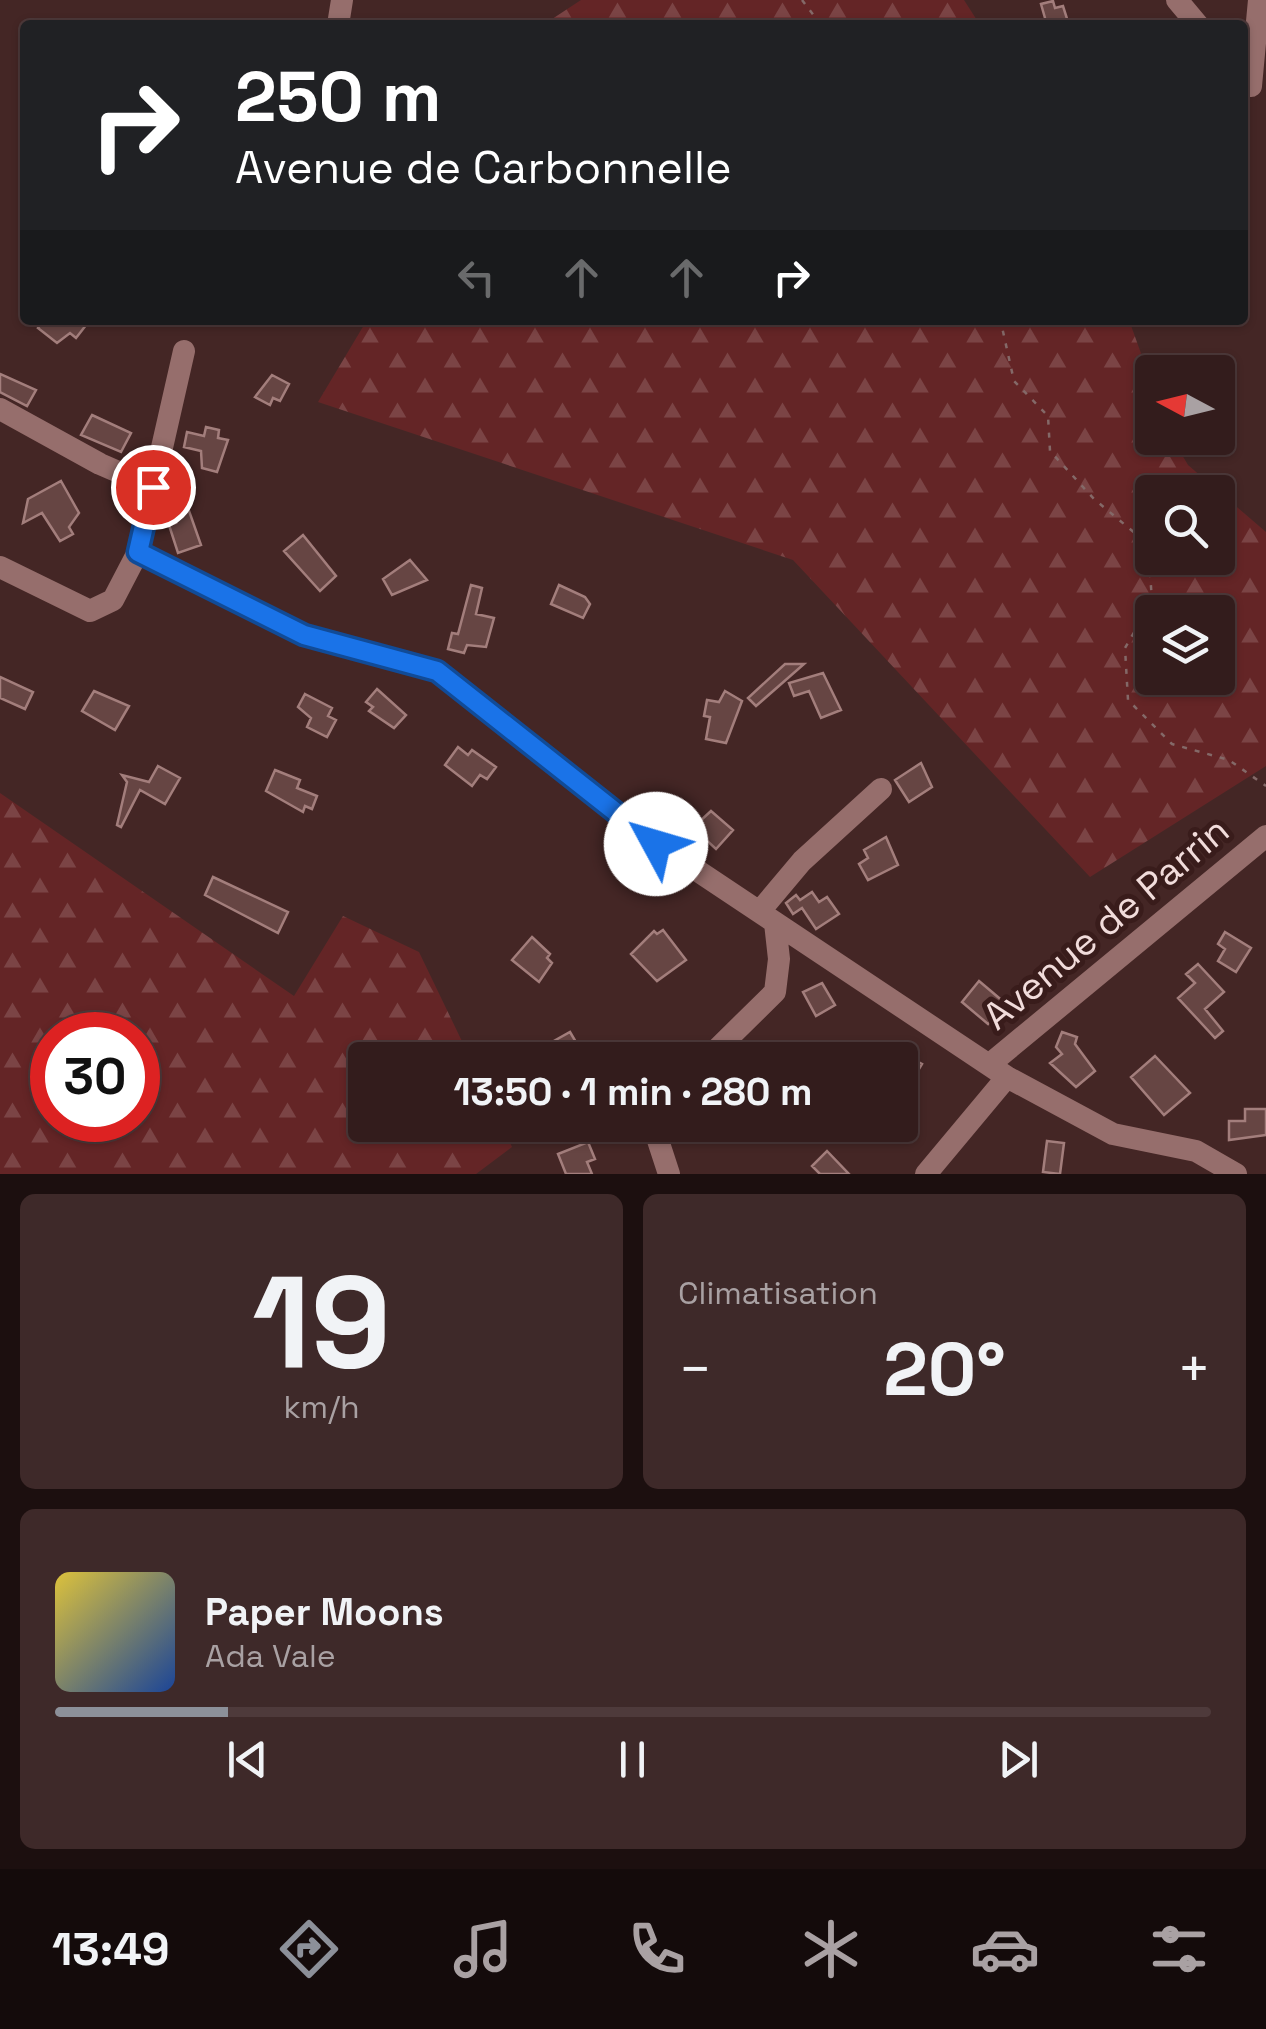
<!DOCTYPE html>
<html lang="fr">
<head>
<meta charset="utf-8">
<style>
	body { margin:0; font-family:"Space Grotesk",sans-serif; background:#3e2929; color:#f1f3f6; height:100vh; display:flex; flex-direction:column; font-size:38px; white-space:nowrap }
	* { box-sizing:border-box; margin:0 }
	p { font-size:32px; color:#a9a1a3 }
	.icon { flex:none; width:55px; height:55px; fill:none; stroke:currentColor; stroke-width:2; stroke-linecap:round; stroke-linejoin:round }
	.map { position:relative; height:1174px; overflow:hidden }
	.details { display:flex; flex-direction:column; gap:20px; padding:20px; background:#1c0f0f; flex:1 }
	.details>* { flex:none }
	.guide { position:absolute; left:20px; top:20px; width:1228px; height:305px; border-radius:10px; box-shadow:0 2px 8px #0004,0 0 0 2px #4e3a3b; background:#202124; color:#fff; overflow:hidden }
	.needle { width:65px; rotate:277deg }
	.tools { position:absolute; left:1135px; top:355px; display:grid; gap:20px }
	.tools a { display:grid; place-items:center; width:100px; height:100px; border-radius:10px; background:#331c1c; box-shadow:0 2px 8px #0004,0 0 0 2px #4e3a3b; font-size:50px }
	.speed { position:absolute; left:30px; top:1012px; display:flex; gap:20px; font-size:50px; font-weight:700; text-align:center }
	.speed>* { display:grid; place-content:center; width:130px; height:130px; border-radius:50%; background:#331c1c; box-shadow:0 2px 8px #0004,0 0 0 2px #4e3a3b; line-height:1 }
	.speed .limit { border:15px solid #d22; background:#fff; color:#111 }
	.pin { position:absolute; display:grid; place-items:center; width:85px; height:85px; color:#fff; margin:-42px; border:5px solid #fff; border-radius:50%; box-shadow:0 2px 10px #0007 }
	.me { position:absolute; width:110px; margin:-55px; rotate:309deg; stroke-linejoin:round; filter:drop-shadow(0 0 8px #0008) }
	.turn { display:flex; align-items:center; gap:35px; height:210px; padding:0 50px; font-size:45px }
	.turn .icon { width:130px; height:130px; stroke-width:2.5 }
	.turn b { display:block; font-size:70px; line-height:85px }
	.lanes { display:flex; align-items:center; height:95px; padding:0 50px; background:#0003; justify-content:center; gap:50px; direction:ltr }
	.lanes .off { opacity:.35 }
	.big { font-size:75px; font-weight:800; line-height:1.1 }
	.details .card { flex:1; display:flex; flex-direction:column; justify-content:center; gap:15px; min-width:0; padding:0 35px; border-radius:15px; background:#3e2929 }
	.details .dial { align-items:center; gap:0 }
	.dial b { font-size:130px; line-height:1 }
	.song { display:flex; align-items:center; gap:30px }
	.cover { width:120px; height:120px; border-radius:15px; background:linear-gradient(135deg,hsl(50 70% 55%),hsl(220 70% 35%)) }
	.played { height:10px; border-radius:5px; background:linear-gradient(90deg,#8c9099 15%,#4e3a3b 15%) }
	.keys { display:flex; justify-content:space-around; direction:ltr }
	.heat { display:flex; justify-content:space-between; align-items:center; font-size:55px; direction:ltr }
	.details .tiles { flex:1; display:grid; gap:20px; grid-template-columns:1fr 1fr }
	.card:last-child { grid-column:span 2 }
	.trip { position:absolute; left:348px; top:1042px; width:570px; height:100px; border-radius:10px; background:#331c1c; box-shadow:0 2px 8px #0004,0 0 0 2px #4e3a3b; font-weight:800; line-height:100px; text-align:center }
	.tab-bar { display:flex; height:160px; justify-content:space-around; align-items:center; background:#140b0b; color:#a9a1a3 }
	.tab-bar .icon { width:70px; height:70px }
	.tab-bar .current { color:#8c9099 }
	.tab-bar b { font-size:45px; color:#f1f3f6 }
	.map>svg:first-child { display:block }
</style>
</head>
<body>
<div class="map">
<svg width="1266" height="1174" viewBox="0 0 1266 1174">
	<defs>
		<pattern id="forest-firs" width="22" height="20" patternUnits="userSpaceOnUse" patternTransform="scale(2.5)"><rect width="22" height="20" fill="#642526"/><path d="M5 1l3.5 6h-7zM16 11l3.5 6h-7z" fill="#7b4445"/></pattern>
	</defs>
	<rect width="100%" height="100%" fill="#442625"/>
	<path fill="url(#forest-firs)" fill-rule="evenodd" d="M581 0H964L980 25H543Z
		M367 320H1129L1152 384V438H1172L1188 465 1266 532V766L1090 877 793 560 318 402ZM1152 492H1218V558H1152ZM1152 612H1218V678H1152Z
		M0 793 294 996 343 916 419 952 471 1060H365V1125H502L512 1147 476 1174H0ZM52 1035H138V1120H52Z"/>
	<path fill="#664543" stroke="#a37e7c" stroke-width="2.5" d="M1053 1 1055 8 1063 6 1069 25H1047L1041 4Z
		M44 320H90L76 338 70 333 57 343 38 328Z
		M0 374 36 390 27 406 0 392Z
		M272 375 289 384 280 401 273 398 270 405 255 397Z
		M92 415 131 433 121 452 81 435Z
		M206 427 219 430 218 438 228 440 217 472 202 468 201 451 184 447 187 432 204 436Z
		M61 481 79 513 69 527 73 534 60 541 42 513 23 523 28 499Z
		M188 508 201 545 178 553 169 525 176 523 173 513Z
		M303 535 336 576 320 591 284 551Z
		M410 560 427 580 392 595 383 579Z
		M471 585 482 588 476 614 494 618 486 647 467 645 464 653 448 649 452 633 458 634Z
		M559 585 585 597 590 604 583 618 551 604Z
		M785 664H804L756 706 748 698Z
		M823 673 841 710 821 718 809 691 794 696 789 683Z
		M0 677 33 692 25 709 0 698Z
		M377 689 406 715 394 728 369 711 373 707 366 702Z
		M94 691 129 706 115 730 82 711Z
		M725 691 742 701 726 743 706 739 710 717 704 716 707 700 719 702Z
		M305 694 332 708 328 716 336 720 327 737 307 727 311 718 298 707Z
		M458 747 468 755 472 750 496 767 487 779 480 775 472 786 445 765Z
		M921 763 932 787 909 802 895 780Z
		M158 766 180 778 165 804 140 790 121 827 117 825 127 782 122 775 149 782Z
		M275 770 300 780 297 788 317 796 312 809 305 806 303 812 266 791Z
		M711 811 733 830 716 849 702 836 696 842 686 834Z
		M886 837 898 865 868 880 859 864 868 858 864 850Z
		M213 877 288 912 278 933 205 895Z
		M812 892 819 902 827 897 839 914 816 929 802 908 793 914 786 903 796 895 800 900Z
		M663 930 686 960 657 981 631 954 654 931 657 934Z
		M1225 932 1251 948 1236 972 1218 961 1225 949 1218 944Z
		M532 937 550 954 547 958 552 963 539 982 512 960Z
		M1198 964 1224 992 1205 1009 1223 1031 1215 1038 1178 998 1195 983 1186 974Z
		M979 981 1005 1003 988 1024 962 1002Z
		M822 983 835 1005 816 1016 803 992Z
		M570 1032 583 1054 572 1060H552L545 1046Z
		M1062 1032 1077 1037 1075 1044 1095 1071 1076 1087 1050 1063 1062 1054 1056 1047Z
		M883 1043 922 1064 900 1101V1060H873Z
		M1155 1056 1190 1093 1164 1115 1131 1077Z
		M1245 1109H1266V1135L1229 1140V1121H1245Z
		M1047 1141 1064 1143 1060 1174 1043 1172Z
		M588 1142 595 1159 587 1162 592 1174H566L558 1154Z
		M827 1151 849 1174H820L812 1166Z"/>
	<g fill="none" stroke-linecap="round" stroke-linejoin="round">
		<path stroke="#846968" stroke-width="2.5" stroke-dasharray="5 8" stroke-linecap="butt" d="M802 0 821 25
			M996 320 1002 327 1014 381 1048 416 1050 451 1094 499 1148 544 1152 601 1125 648 1128 700 1172 744 1229 760 1266 786"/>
		<path stroke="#966e6c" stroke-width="22" d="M1177 0 1198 25
			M338 25 342 0
			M1251 86 1259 0
			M0 409 100 464 153 487 138 552 304 635 437 671 656 843 1007 1077 1113 1134 1196 1151 1236 1174
			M153 487 184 351
			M0 567 90 611 113 600 138 552
			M760 911 802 861 881 789
			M706 1060 775 992 779 959 775 923
			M990 1064 1266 836
			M653 1125 669 1174
			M926 1174 1007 1077"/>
	</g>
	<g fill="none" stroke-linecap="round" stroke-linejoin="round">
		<defs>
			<path id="route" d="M153 487 138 552 304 635 437 671 656 844"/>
		</defs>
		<use href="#route" stroke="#114b97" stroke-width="25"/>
		<use href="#route" stroke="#1a73e8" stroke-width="18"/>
	</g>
	<g text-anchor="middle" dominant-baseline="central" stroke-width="10" stroke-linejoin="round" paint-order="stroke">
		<g font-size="38" fill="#f1dcdb" stroke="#391c1b">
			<text transform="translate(1106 923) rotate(-40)">Avenue de Parrin</text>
		</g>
	</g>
</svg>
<div class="tools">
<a><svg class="needle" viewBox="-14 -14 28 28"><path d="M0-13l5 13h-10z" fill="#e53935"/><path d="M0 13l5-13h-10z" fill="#a9a1a3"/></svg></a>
<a><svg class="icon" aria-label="search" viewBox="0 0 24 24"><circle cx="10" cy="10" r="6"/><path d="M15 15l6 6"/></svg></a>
<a><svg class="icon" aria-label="layers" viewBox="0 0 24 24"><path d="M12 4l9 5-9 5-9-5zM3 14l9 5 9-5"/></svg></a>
</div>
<div class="speed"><div class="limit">30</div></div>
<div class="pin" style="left:153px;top:487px;background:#d93025"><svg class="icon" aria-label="arrive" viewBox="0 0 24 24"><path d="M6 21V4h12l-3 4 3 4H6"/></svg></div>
<svg class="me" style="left:656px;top:844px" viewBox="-20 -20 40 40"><circle r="19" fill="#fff"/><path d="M0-13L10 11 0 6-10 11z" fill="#1a73e8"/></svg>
<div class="trip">13:50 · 1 min · 280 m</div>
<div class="guide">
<div class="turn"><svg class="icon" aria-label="right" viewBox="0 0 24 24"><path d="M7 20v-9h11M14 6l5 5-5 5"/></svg><div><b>250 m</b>Avenue de Carbonnelle</div></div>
<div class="lanes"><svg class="icon off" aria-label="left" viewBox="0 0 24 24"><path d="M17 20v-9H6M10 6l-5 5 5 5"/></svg><svg class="icon off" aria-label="ahead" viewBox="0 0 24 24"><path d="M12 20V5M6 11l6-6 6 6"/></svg><svg class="icon off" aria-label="ahead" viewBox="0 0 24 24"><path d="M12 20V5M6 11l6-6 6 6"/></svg><svg class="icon" aria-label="right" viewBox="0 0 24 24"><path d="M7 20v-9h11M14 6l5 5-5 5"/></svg></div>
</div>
</div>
<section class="details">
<div class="tiles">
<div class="card dial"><b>19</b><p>km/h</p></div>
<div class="card"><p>Climatisation</p>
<div class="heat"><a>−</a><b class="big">20°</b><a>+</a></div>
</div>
<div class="card">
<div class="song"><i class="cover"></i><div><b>Paper Moons</b><p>Ada Vale</p></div></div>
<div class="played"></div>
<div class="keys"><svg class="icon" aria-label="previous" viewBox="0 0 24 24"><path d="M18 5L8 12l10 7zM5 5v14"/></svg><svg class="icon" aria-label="pause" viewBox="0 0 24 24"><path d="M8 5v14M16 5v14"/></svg><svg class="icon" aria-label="next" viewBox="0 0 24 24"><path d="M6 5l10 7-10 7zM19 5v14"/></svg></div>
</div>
</div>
</section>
<nav class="tab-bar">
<b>13:49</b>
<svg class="icon current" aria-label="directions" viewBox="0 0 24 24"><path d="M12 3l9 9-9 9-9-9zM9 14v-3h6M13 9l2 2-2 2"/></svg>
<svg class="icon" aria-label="music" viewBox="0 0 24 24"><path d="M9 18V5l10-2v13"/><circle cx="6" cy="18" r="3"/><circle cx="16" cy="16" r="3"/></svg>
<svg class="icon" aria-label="phone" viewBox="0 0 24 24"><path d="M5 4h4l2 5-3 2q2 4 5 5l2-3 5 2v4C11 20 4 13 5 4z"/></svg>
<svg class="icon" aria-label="climate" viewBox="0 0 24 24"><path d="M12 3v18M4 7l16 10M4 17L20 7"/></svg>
<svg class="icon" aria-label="car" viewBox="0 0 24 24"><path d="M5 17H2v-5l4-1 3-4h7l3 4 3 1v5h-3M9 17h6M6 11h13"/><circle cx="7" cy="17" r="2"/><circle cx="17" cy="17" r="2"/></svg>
<svg class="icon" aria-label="filters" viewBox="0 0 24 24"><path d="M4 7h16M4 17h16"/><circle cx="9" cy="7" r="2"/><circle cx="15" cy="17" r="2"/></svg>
</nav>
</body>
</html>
